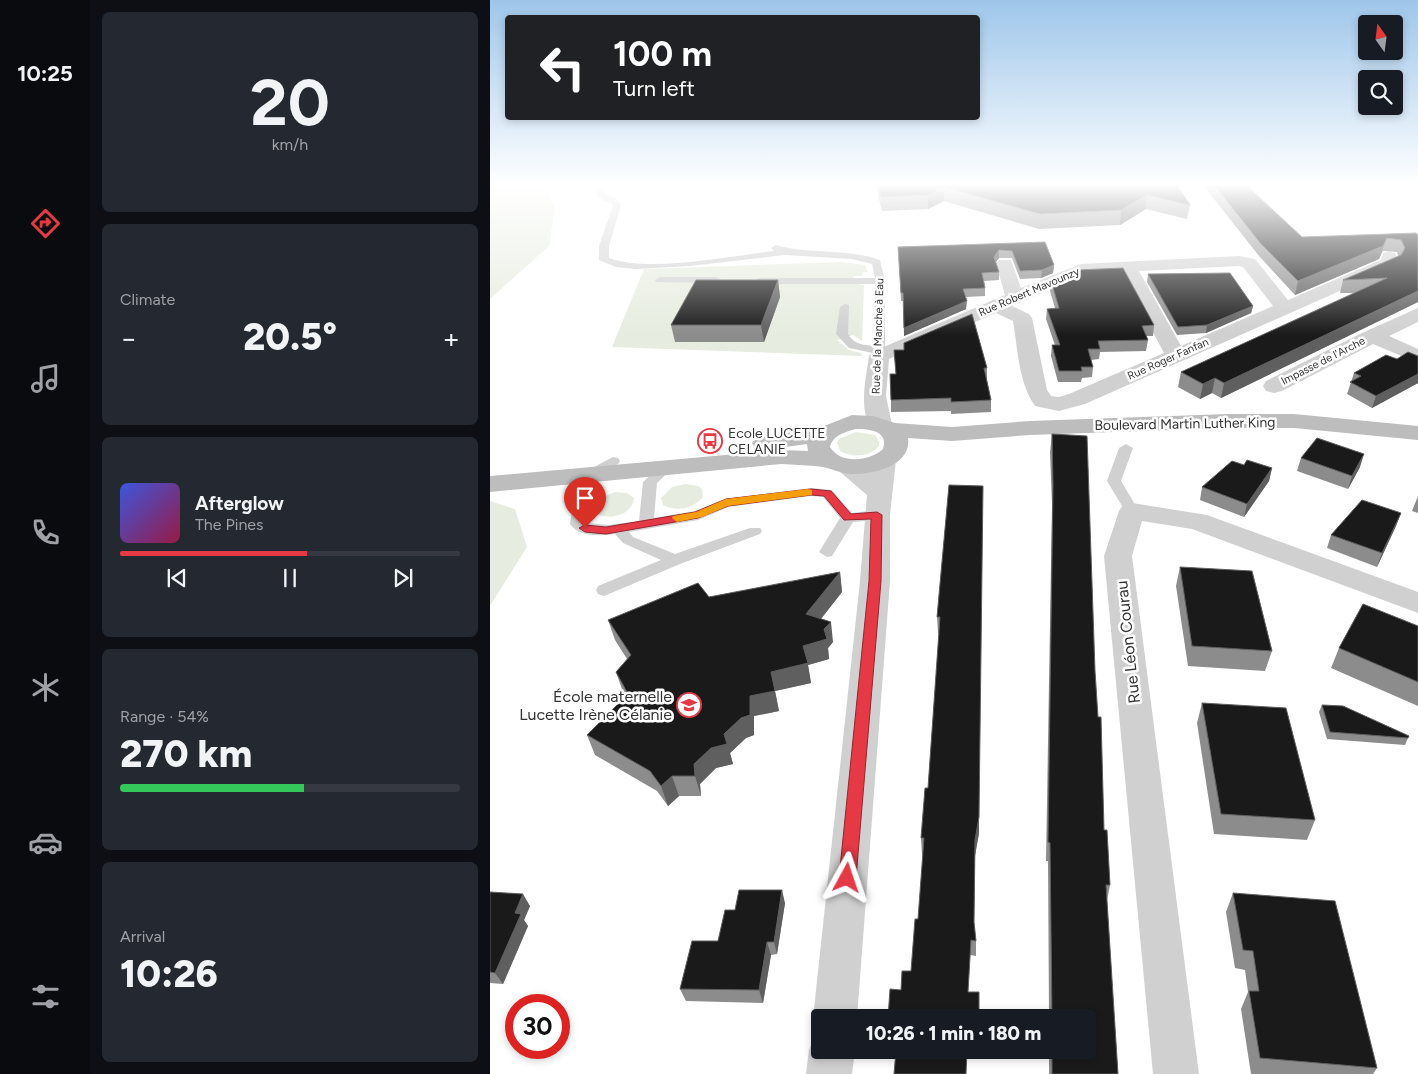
<!DOCTYPE html>
<html lang="en">
<head>
<meta charset="utf-8">
<style>
	body { margin:0; font-family:Figtree,sans-serif; background:#242831; color:#f1f3f6; height:100vh; display:flex; flex-direction:column; font-size:19px; white-space:nowrap }
	* { box-sizing:border-box; margin:0 }
	p { font-size:16px; color:#9ea1a6 }
	.icon { flex:none; width:28px; height:28px; fill:none; stroke:currentColor; stroke-width:2; stroke-linecap:round; stroke-linejoin:round }
	.map { position:relative; flex:1; overflow:hidden }
	.side { display:flex; flex-direction:column; gap:12px; padding:12px; background:#0d0f14; width:400px }
	.side>* { flex:none }
	.guide { position:absolute; left:15px; top:15px; width:475px; height:105px; border-radius:5px; box-shadow:0 2px 8px #0003; background:#202124; color:#fff; overflow:hidden }
	.needle { width:32px; rotate:346deg }
	.tools { position:absolute; left:868px; top:15px; display:grid; gap:10px }
	.tools a { display:grid; place-items:center; width:45px; height:45px; border-radius:5px; background:#171b24; box-shadow:0 2px 8px #0003; font-size:25px }
	.speed { position:absolute; left:15px; top:994px; display:flex; gap:10px; font-size:25px; font-weight:700; text-align:center }
	.speed>* { display:grid; place-content:center; width:65px; height:65px; border-radius:50%; background:#171b24; box-shadow:0 2px 8px #0003; line-height:1 }
	.speed .limit { border:8px solid #d22; background:#fff; color:#111 }
	.pin { position:absolute; display:grid; place-items:center; width:42px; height:42px; color:#fff; margin:-51px -21px; border-radius:50% 50% 50% 0; rotate:-45deg; box-shadow:0 0 5px #0007 }
	.pin .icon { rotate:45deg }
	.me { position:absolute; width:55px; margin:-28px; rotate:5deg; stroke-linejoin:round; filter:drop-shadow(0 0 4px #0008) }
	.turn { display:flex; align-items:center; gap:18px; height:105px; padding:0 25px; font-size:22px }
	.turn .icon { width:65px; height:65px; stroke-width:2.5 }
	.turn b { display:block; font-size:35px; line-height:42px }
	.big { font-size:38px; font-weight:800; line-height:1.1 }
	.side .tile { flex:1; display:flex; flex-direction:column; justify-content:center; gap:8px; min-width:0; padding:0 18px; border-radius:8px; background:#242831 }
	.side .dial { align-items:center; gap:0 }
	.dial b { font-size:65px; line-height:1 }
	.song { display:flex; align-items:center; gap:15px }
	.cover { width:60px; height:60px; border-radius:8px; background:linear-gradient(135deg,hsl(230 70% 55%),hsl(340 70% 35%)) }
	.played { height:5px; border-radius:2px; background:linear-gradient(90deg,#e63946 55%,#363941 55%) }
	.keys { display:flex; justify-content:space-around; direction:ltr }
	.heat { display:flex; justify-content:space-between; align-items:center; font-size:28px; direction:ltr }
	.charge { height:8px; border-radius:4px; background:linear-gradient(90deg,#34c759 54%,#363941 0) }
	.trip { position:absolute; left:321px; top:1009px; width:285px; height:50px; border-radius:5px; background:#171b24; box-shadow:0 2px 8px #0003; font-weight:800; line-height:50px; text-align:center }
	main { display:flex; flex:1; min-height:0 }
	.menu { display:flex; flex-direction:column; width:90px; justify-content:space-around; align-items:center; background:#090b0e; color:#9ea1a6 }
	.menu .icon { width:35px; height:35px }
	.menu .selected { color:#e63946 }
	.menu b { font-size:22px; color:#f1f3f6 }
	.map>svg:first-child { display:block }
</style>
</head>
<body>
<main>
<nav class="menu">
<b>10:25</b>
<svg class="icon selected" aria-label="directions" viewBox="0 0 24 24"><path d="M12 3l9 9-9 9-9-9zM9 14v-3h6M13 9l2 2-2 2"/></svg>
<svg class="icon" aria-label="music" viewBox="0 0 24 24"><path d="M9 18V5l10-2v13"/><circle cx="6" cy="18" r="3"/><circle cx="16" cy="16" r="3"/></svg>
<svg class="icon" aria-label="phone" viewBox="0 0 24 24"><path d="M5 4h4l2 5-3 2q2 4 5 5l2-3 5 2v4C11 20 4 13 5 4z"/></svg>
<svg class="icon" aria-label="climate" viewBox="0 0 24 24"><path d="M12 3v18M4 7l16 10M4 17L20 7"/></svg>
<svg class="icon" aria-label="car" viewBox="0 0 24 24"><path d="M5 17H2v-5l4-1 3-4h7l3 4 3 1v5h-3M9 17h6M6 11h13"/><circle cx="7" cy="17" r="2"/><circle cx="17" cy="17" r="2"/></svg>
<svg class="icon" aria-label="filters" viewBox="0 0 24 24"><path d="M4 7h16M4 17h16"/><circle cx="9" cy="7" r="2"/><circle cx="15" cy="17" r="2"/></svg>
</nav>
<section class="side">
<div class="tile dial"><b>20</b><p>km/h</p></div>
<div class="tile"><p>Climate</p>
<div class="heat"><a>−</a><b class="big">20.5°</b><a>+</a></div>
</div>
<div class="tile">
<div class="song"><i class="cover"></i><div><b>Afterglow</b><p>The Pines</p></div></div>
<div class="played"></div>
<div class="keys"><svg class="icon" aria-label="previous" viewBox="0 0 24 24"><path d="M18 5L8 12l10 7zM5 5v14"/></svg><svg class="icon" aria-label="pause" viewBox="0 0 24 24"><path d="M8 5v14M16 5v14"/></svg><svg class="icon" aria-label="next" viewBox="0 0 24 24"><path d="M6 5l10 7-10 7zM19 5v14"/></svg></div>
</div>
<div class="tile"><p>Range · 54%</p><b class="big">270 km</b><div class="charge"></div></div>
<div class="tile"><p>Arrival</p><b class="big">10:26</b></div>
</section>
<div class="map">
<svg width="928" height="1074" viewBox="0 0 928 1074">
	<rect width="100%" height="100%" fill="#fff"/>
	<path fill="#e6ecdf" d="M0 185H55L65 208 59 246 0 299Z
		M351 262 375 265 378 272H373L372 276H363L362 283 374 285 372 341 363 335 347 340 359 350 371 353 372 356 122 347 154 269Z
		M366 432 385 435 389 442V446C380 457 363 458 350 451L347 443 349 439Z
		M195 484 208 486 212 489 213 497C203 509 187 512 173 505L171 498 182 487Z
		M125 492 137 493 144 498C143 516 115 522 103 511L102 507 107 499Z
		M0 501 25 509 37 547 0 606Z"/>
	<g fill="none" stroke-linecap="round" stroke-linejoin="round">
		<path fill="#d0d0d0" fill-rule="evenodd" d="M104 185H112L115 194 126 198 131 205 119 246V258C159 273 240 256 284 251L281 248 286 245C321 255 356 248 390 260L395 281V356L389 359 385 358 383 353 359 348 346 334 350 307 355 304 359 305 358 334C364 344 373 345 384 346L385 284H269L264 281 269 278H385L382 264 362 259 295 255 200 266 146 269 126 267 109 260V246L123 205 108 197Z
			M170 277H226L231 280 226 283 166 282 165 280Z
			M636 444 643 448 631 481 649 511 642 515 637 514 617 481 629 448Z
			M123 457 128 458 130 461 128 464 101 478 95 522 97 523 118 525 149 521 153 482 171 465 176 464 183 468 167 483 164 518 205 511 236 499 321 488 342 490 362 513 387 510 394 515 387 520 363 522 342 556 337 557 329 552 350 518 333 497 321 496 239 507 208 520 139 532 143 537 185 554 260 528H270L272 531 270 534 190 564 114 596 108 594 106 590 108 586 171 560 133 543 125 534C112 536 88 537 80 524L87 476Z"/>
		<path fill="#d0d0d0" fill-rule="evenodd" d="M899 252 905 253 909 262 906 266 595 404 569 411 545 406C528 382 528 349 523 321L506 313 399 359 396 396 402 425 398 430 390 432 382 430C368 410 376 378 379 356L382 352 515 295 506 264 509 260H521L531 288 591 264 749 256 765 259 798 300 891 260 893 253ZM749 266 753 267 783 306 691 346 649 271ZM631 272 674 353 579 394 569 397 561 396 557 390 542 318 539 314 522 306 594 274Z
			M928 308V322L899 336 928 349V363L883 344 792 391 784 393 776 391 773 386 776 381 874 332Z
			M394 453 403 455 406 460 400 515V581L367 1018H330V1050H365L362 1074H316L319 1050 326 1034 329 1033 323 1018 370 581 377 495 343 466 346 461C361 457 368 464 380 473L382 460 385 455Z
			M642 503 717 515 928 592V613L702 529 652 521 642 556 709 1074H663L614 556 629 511 633 505Z"/>
		<path fill="#bdbdbd" fill-rule="evenodd" d="M738 414H804L928 426V440L804 428H738L540 435 462 441 418 438C422 467 380 475 360 474 351 473 342 469 333 467 320 465 305 465 291 464L0 492V476L291 450 318 451 317 444 274 450 265 448 262 443 265 438 329 428 362 415 383 416 405 423 462 427 540 421ZM365 429C378 429 399 430 393 449 380 461 351 465 340 447 343 435 354 433 365 429Z"/>
	</g>
	<path fill="#8c8c8c" d="M387 185H687L700 205 697 219 656 209 630 225 549 229 454 201 438 209 392 211 388 195Z
		M713 185H760L758 186 812 237 928 235V302L731 398 722 393 710 399 688 387 691 372 865 293H850L853 280 908 256 907 252 893 251 889 259 805 295 769 256Z
		M555 242 564 265 563 273 551 278 530 279 522 258H509L506 262 509 272V280L494 281 495 288V296L475 297 476 309 414 336 413 301H411L408 247Z
		M658 274 763 306 761 313 716 333 687 335 657 282Z
		M288 280 290 297 274 342H185L181 325Z
		M561 281 664 325 663 336H656L658 340 656 351 610 352 609 359 601 360 603 367 602 377 592 378 591 382H568L561 356 562 345H565L556 319 557 309 565 308 560 291Z
		M404 350 497 368V380L501 400V412L461 414V411L401 412V400L406 374Z
		M928 356V383L882 408 857 394 864 373 907 359Z
		M562 434 605 671 614 830 620 885 617 900 628 1074H559V1050H598V1018H559L558 861H556L562 504 560 452Z
		M811 458 870 467 858 489 807 471Z
		M754 465 782 468 779 481 754 517 710 500 712 487Z
		M459 485 489 833 485 855 484 922 486 941V956L480 955 411 990 421 971 428 919 433 854H432L431 838 438 788 449 633H448L447 617Z
		M928 496V513L922 511Z
		M911 513 906 526 887 567 837 548 841 535Z
		M690 567 782 651 775 671 698 666 686 586Z
		M350 572 352 592 331 619 343 642 338 648 339 659 318 665 321 683 285 691 289 711 264 716V735L256 738 240 753 243 764 226 768 210 784 211 796H189L178 806 167 791 105 755 97 735 135 697 133 692 126 672 137 659 125 640 118 620 219 597Z
		M928 626V706L841 668 849 648Z
		M712 703 825 820 817 840 724 834 707 723Z
		M832 705 918 738 915 745 837 739 829 712Z
		M0 892 40 906 34 920 38 926 13 984 0 983Z
		M743 893 887 1068 883 1074H761L751 1009 758 992 755 970 745 968 736 912Z
		M295 903 287 954 281 955 273 1003 196 1001 190 989 228 941 245 910Z"/>
	<path fill="#5f5f5f" d="M454 187V201L438 209V195Z
		M657 195 656 209 630 225 631 210Z
		M897 238 889 259 805 295 808 281Z
		M509 250V258L504 265V257Z
		M564 265 563 273 551 278 552 270Z
		M288 280 290 297 274 342 271 325Z
		M928 291V302L731 398 734 383Z
		M477 301 476 309 414 336V328Z
		M763 306 761 313 716 333 717 325Z
		M928 374V383L882 408 886 396Z
		M725 378 722 393 710 399 713 384Z
		M874 454 870 467 858 489 862 476Z
		M782 468 779 481 754 517 757 504Z
		M911 513 906 526 887 567 892 553Z
		M350 572 352 592 319 634 316 614Z
		M341 622 343 642 338 648 339 659 318 665 321 683 285 691 289 711 264 716V735L256 738 240 753 243 764 226 768 210 784 211 796 205 776 204 764 234 734 260 696 281 672 334 629Z
		M182 776 189 796 178 806 171 786Z
		M489 817V833L485 856V840Z
		M292 890 295 903 287 954 284 942Z
		M33 894 40 906 34 920 38 926 13 984 5 973 25 913Z
		M277 942 281 955 273 1003 269 990Z"/>
	<path fill="#1a1a1a" stroke="#5f5f5f" d="M388 185H687L700 205 657 195 631 210 550 214 454 187 438 195 391 197Z
		M724 185H756L812 237 926 233 928 235V291L734 383 725 378 713 384 691 372 897 278 853 280 911 255 915 248 911 240 897 238 893 246 808 281 771 244Z
		M555 242 564 265 552 270 530 271 522 251 509 250 504 257 509 272 492 273 495 288 473 289 477 301 414 328 413 293H411L408 247Z
		M633 268 664 325 652 326 658 340 608 341 610 349H598L603 367H591L592 371H569L562 345H570L557 309 569 308 561 281 587 270Z
		M740 273 763 306 717 325 688 327 658 274Z
		M206 280H288L271 325H181Z
		M482 314 497 368H494L501 400 461 402V398L401 400 400 374H406L404 350H414V343Z
		M918 352 928 356V374L886 396 860 382 871 376 864 373 896 355 907 359Z
		M562 434 597 436 605 671 608 717H611L614 830H617L620 885H616L628 1074H562V1050H598V1018H562L560 843 558 842 563 485Z
		M827 438 874 454 862 476 811 458Z
		M757 460 782 468 757 504 712 487 742 461 754 465Z
		M459 485 493 486 489 817 485 840 484 922 486 941 481 940 478 992H489V1018H398L400 989 411 990 412 971H421L425 919H428L434 838H431L435 788H438L450 617H447Z
		M872 500 911 513 892 553 841 535Z
		M690 567 762 571 782 651 702 646Z
		M350 572 316 614 341 622 334 629 337 639 313 646 318 663 281 672 285 691 260 696V715L251 718 234 734 237 744 221 748 204 764 205 776H182L171 786 160 771 97 735 138 694 126 672 141 655 118 620 208 583 219 597Z
		M873 604 928 626V682L849 648Z
		M712 703 796 708 825 820 731 814Z
		M832 705 853 706 919 736 918 738 840 732Z
		M249 890H292L284 942H277L269 990 190 989 202 941H228L235 910H245Z
		M0 892 33 894 25 913 31 914 5 973 0 972Z
		M743 893 845 901 887 1068 770 1058 759 991H769L763 951 753 950Z
		M406 1050H477L476 1074H404Z"/>
	<linearGradient id="sky" x2="0" y2="1"><stop stop-color="#9ec6ea"/><stop offset="0.55" stop-color="#fff"/><stop offset="1" stop-color="#fff" stop-opacity="0"/></linearGradient>
	<rect width="928" height="335" fill="url(#sky)"/>
	<path fill="#e63946" stroke="#96252e" d="M321 489 341 491 361 514 387 512 392 515 391 581 366 878 363 884 357 886 352 884 349 878 379 581 381 519 354 520 334 496 321 495 238 506 208 518 116 534 95 532 89 528 95 525 116 527 205 512 236 499Z"/>
	<path fill="#f59e0b" d="M318 489 322 490V495L238 506 212 517 187 522 182 518 183 516 206 512 236 499Z"/>
	<defs>
		<symbol id="bus-ring" viewBox="-11 -11 22 22"><circle r="9.5" fill="#fff" stroke="#e63946" stroke-width="1.5"/><path d="M-5-6H5V4H4V6H2V4H-2V6H-4V4H-5ZM-3.5-4V0h7V-4ZM-3.5 1.2v1.5H-2V1.2ZM2 1.2v1.5H3.5V1.2Z" fill="#e63946"/></symbol>
		<symbol id="school-ring" viewBox="-11 -11 22 22"><circle r="9.5" fill="#fff" stroke="#e63946" stroke-width="1.5"/><path d="M0-5L7-2L0 1L-7-2ZM-4 1L0 2.5L4 1V4Q0 6-4 4Z" fill="#e63946"/></symbol>
	</defs>
	<g fill-rule="evenodd">
		<use href="#bus-ring" x="206" y="427" width="28" height="28"/>
		<use href="#school-ring" x="185" y="691" width="28" height="28"/>
	</g>
	<g text-anchor="middle" dominant-baseline="central" stroke-width="5" stroke-linejoin="round" paint-order="stroke">
		<g font-size="11" fill="#333" stroke="#fff">
			<text transform="translate(539 292) rotate(-23)">Rue Robert Mavounzy</text>
			<text transform="translate(388 336) rotate(-88)">Rue de la Manche à Eau</text>
			<text transform="translate(678 359) rotate(-24)">Rue Roger Fanfan</text>
			<text transform="translate(833 361) rotate(-27)">Impasse de l'Arche</text>
		</g>
		<g font-size="14" fill="#333" stroke="#fff">
			<text transform="translate(695 424) rotate(-1)">Boulevard Martin Luther King</text>
		</g>
		<g font-size="14" fill="#333" stroke="#fff" text-anchor="start">
			<text x="238" y="433">Ecole LUCETTE<tspan x="238" dy="16">CELANIE</tspan></text>
		</g>
		<g font-size="16" fill="#333" stroke="#fff">
			<text transform="translate(638 642) rotate(-96)">Rue Léon Courau</text>
		</g>
		<g font-size="16" fill="#333" stroke="#fff" text-anchor="end">
			<text x="182" y="696">École maternelle<tspan x="182" dy="18">Lucette Irène Célanie</tspan></text>
		</g>
	</g>
</svg>
<div class="tools">
<a><svg class="needle" viewBox="-14 -14 28 28"><path d="M0-13l5 13h-10z" fill="#e53935"/><path d="M0 13l5-13h-10z" fill="#9ea1a6"/></svg></a>
<a><svg class="icon" aria-label="search" viewBox="0 0 24 24"><circle cx="10" cy="10" r="6"/><path d="M15 15l6 6"/></svg></a>
</div>
<div class="speed"><div class="limit">30</div></div>
<div class="pin" style="left:95px;top:528px;background:#d93025"><svg class="icon" aria-label="arrive" viewBox="0 0 24 24"><path d="M6 21V4h12l-3 4 3 4H6"/></svg></div>
<svg class="me" style="left:357px;top:878px" viewBox="-20 -20 40 40"><path d="M0-17L14 15 0 8-14 15z" fill="#e63946" stroke="#fff" stroke-width="4"/></svg>
<div class="trip">10:26 · 1 min · 180 m</div>
<div class="guide">
<div class="turn"><svg class="icon" aria-label="left" viewBox="0 0 24 24"><path d="M17 20v-9H6M10 6l-5 5 5 5"/></svg><div><b>100 m</b>Turn left</div></div>
</div>
</div>
</main>
</body>
</html>
